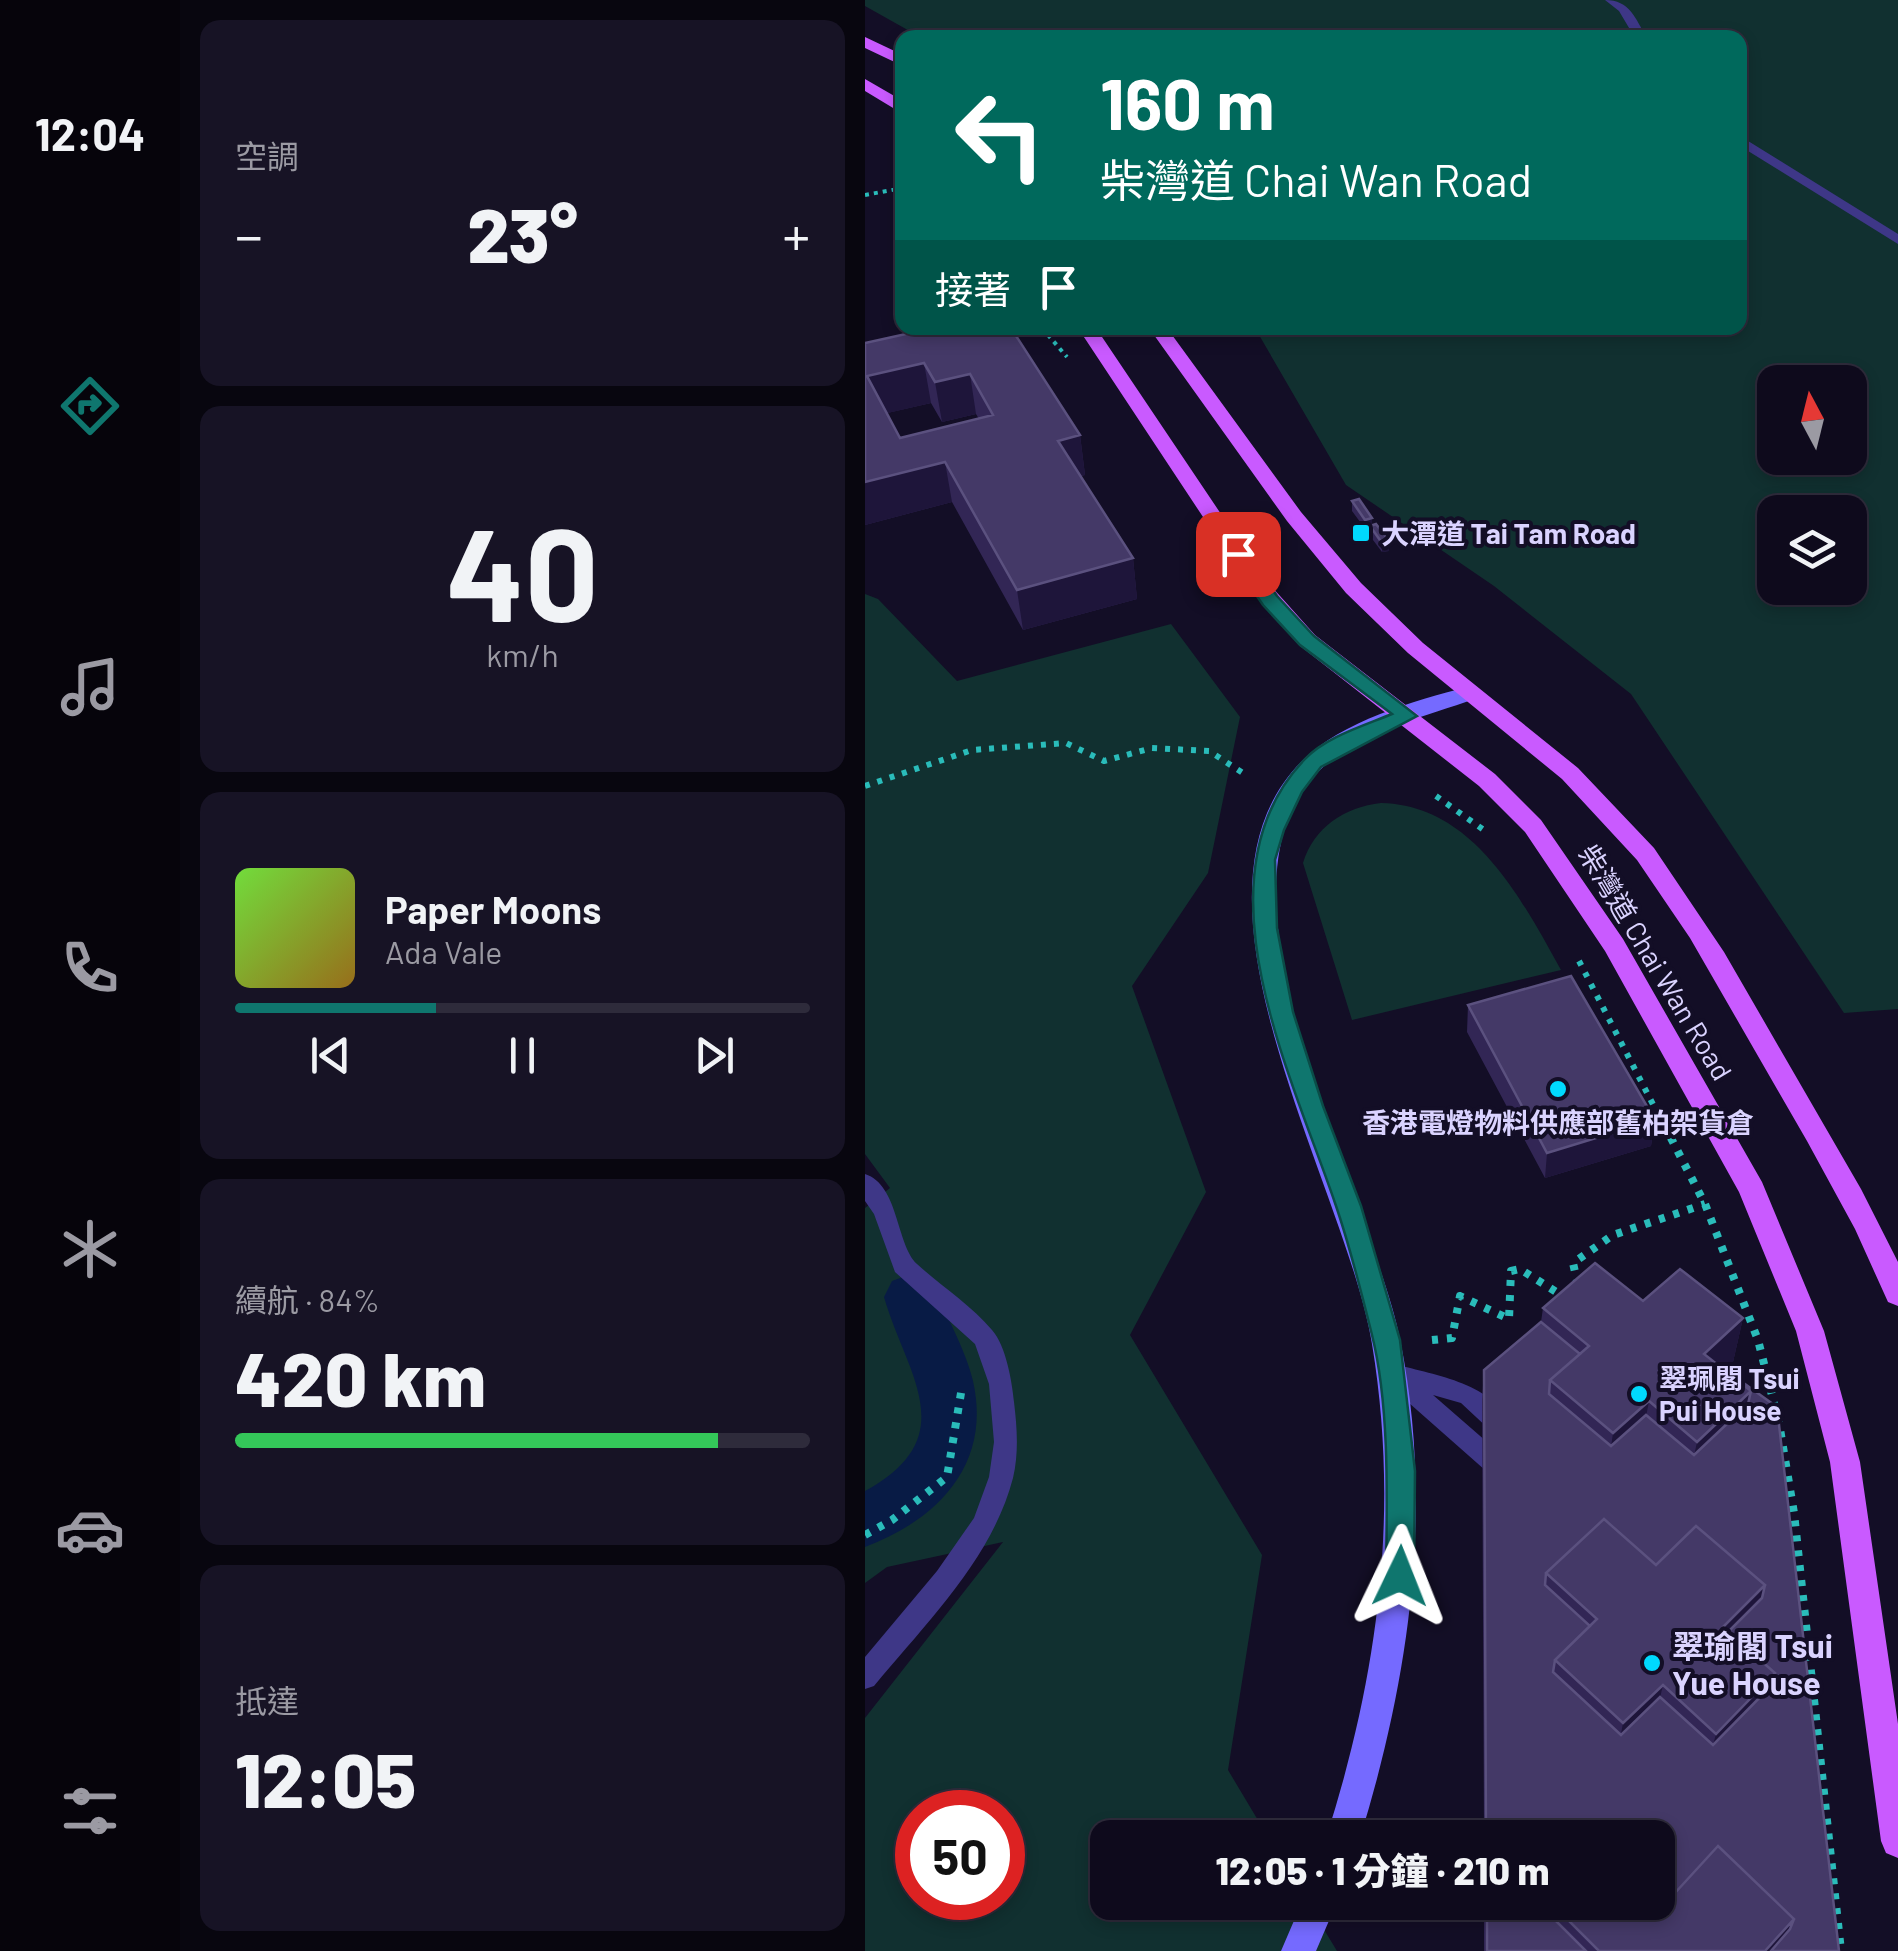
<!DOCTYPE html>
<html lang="zh-TW">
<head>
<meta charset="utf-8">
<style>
	body { margin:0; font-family:Barlow,"Noto Sans TC",sans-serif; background:#171325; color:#f1f3f6; height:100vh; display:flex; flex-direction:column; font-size:38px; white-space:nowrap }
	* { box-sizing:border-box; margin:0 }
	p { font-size:32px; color:#9b9aa3 }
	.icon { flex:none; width:55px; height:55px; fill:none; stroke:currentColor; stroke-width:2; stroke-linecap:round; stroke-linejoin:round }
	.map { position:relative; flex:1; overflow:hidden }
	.details { display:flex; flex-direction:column; gap:20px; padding:20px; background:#08060f; width:685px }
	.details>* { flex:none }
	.banner { position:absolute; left:30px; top:30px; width:852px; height:305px; border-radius:20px; box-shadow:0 5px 15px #0003,0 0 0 2px #2e2b3b; background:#00695c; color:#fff; overflow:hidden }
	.needle { width:65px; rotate:353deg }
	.buttons { position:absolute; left:892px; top:365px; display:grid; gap:20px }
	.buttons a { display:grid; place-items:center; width:110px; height:110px; border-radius:20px; background:#0e0a1c; box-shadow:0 5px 15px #0003,0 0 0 2px #2e2b3b; font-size:50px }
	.speed { position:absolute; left:30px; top:1790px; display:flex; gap:20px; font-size:50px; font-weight:700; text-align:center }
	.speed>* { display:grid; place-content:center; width:130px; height:130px; border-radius:50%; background:#0e0a1c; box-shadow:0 5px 15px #0003,0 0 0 2px #2e2b3b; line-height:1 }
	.speed .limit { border:15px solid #d22; background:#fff; color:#111 }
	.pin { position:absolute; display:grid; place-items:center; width:85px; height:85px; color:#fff; margin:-42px; border-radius:20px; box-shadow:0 5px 15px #0006 }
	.me { position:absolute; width:110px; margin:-55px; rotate:2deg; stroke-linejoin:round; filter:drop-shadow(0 0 8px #0008) }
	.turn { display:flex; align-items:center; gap:35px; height:210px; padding:0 40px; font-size:45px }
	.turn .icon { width:130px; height:130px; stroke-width:2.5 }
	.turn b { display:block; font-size:70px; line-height:85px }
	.then { display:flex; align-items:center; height:95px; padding:0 40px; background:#0003; gap:20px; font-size:38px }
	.big { font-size:75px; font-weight:800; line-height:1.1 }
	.details .tile { flex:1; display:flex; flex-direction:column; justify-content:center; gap:15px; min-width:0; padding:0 35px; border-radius:20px; background:#171325 }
	.details .dial { align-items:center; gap:0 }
	.dial b { font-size:130px; line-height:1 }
	.song { display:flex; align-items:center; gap:30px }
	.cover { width:120px; height:120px; border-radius:15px; background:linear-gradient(135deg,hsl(100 70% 55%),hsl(40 70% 35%)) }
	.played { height:10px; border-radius:5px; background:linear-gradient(90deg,#0f766e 35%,#2e2b3b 35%) }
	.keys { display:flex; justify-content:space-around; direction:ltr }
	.heat { display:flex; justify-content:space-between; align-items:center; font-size:55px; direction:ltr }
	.charge { height:15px; border-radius:8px; background:linear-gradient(90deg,#34c759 84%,#2e2b3b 0) }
	.trip { position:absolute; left:225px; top:1820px; width:585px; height:100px; border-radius:20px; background:#0e0a1c; box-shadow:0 5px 15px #0003,0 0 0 2px #2e2b3b; font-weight:800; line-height:100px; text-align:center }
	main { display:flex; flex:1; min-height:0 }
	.dock { display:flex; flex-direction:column; width:180px; justify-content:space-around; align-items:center; background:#06040b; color:#9b9aa3 }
	.dock .icon { width:70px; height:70px }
	.dock .on { color:#0f766e }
	.dock b { font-size:45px; color:#f1f3f6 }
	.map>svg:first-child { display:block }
</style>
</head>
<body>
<main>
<nav class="dock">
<b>12:04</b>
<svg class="icon on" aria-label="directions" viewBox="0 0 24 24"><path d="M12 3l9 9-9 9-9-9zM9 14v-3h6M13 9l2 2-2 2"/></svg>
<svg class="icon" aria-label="music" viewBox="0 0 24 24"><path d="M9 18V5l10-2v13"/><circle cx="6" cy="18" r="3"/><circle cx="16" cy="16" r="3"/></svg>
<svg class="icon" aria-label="phone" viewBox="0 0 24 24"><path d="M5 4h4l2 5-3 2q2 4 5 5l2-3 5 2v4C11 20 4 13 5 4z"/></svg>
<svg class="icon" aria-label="climate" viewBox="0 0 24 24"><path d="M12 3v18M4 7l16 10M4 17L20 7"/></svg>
<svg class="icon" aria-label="car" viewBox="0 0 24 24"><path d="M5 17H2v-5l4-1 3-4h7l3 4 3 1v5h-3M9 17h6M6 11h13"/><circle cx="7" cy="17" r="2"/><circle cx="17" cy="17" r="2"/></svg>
<svg class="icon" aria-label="filters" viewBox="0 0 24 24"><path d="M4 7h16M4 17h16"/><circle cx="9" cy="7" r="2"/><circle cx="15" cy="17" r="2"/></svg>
</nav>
<section class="details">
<div class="tile"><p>空調</p>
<div class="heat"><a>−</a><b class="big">23°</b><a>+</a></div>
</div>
<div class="tile dial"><b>40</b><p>km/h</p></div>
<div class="tile">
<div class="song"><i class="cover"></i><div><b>Paper Moons</b><p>Ada Vale</p></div></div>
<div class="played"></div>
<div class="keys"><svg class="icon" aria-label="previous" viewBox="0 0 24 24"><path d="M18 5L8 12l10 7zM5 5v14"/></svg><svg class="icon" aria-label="pause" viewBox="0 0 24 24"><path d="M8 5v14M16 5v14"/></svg><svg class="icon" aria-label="next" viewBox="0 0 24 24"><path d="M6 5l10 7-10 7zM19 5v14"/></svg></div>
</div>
<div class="tile"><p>續航 · 84%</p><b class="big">420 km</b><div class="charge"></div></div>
<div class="tile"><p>抵達</p><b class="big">12:05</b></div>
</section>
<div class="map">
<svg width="1033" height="1951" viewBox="0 0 1033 1951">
	<rect width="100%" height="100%" fill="#130e26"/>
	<path fill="#113030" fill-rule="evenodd" d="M0 0H1033V1009L979 1013 766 694 629 586 481 485 390 328H875V38H57L0 6ZM910 382H985V458H910ZM910 512H985V588H910Z
		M0 594 13 599 92 681 306 624 375 717 343 873 267 986 341 1192 265 1335 397 1555 363 1770 403 1837 242 1838V1902L443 1903 472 1951H0V1718L138 1542 22 1567 0 1583V1208L25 1188 0 1154ZM52 1812H138V1898H52Z
		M516 803C609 805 657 900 696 970L487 1020 438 863C449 827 480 807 516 803Z"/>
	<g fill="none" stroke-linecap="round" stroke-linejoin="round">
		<path fill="#081b45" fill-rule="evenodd" d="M46 1274 65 1281C79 1310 101 1351 108 1381 127 1465 72 1520 0 1547V1491C100 1436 41 1374 19 1297L27 1281Z"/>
		<path stroke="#2abcba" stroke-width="4" stroke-dasharray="4 5" stroke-linecap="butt" d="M0 195 38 188
			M177 328 202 357"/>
		<path stroke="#2abcba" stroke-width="6" stroke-dasharray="5 8" stroke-linecap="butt" d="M0 786 107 750 201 743 239 761 287 748 344 751 378 773
			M571 796 623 833
			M714 961 793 1114"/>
		<path stroke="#2abcba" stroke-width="8" stroke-dasharray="6 9" stroke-linecap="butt" d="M792 1111 840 1204 893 1340 914 1423 929 1513 976 1951
			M713 1285 708 1263 748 1235 840 1204
			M567 1340 587 1338 595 1296 644 1319 646 1271 655 1269 701 1298
			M0 1535 27 1520 82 1477 97 1387"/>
		<path fill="#3e3787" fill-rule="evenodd" d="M740 0C765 0 770 18 782 38H770L754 11Z
			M875 136 1033 234V244L875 146Z
			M0 1174C34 1185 31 1244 52 1264 76 1286 106 1305 127 1330 141 1346 147 1381 149 1402 152 1427 154 1452 148 1478 127 1559 61 1623 9 1686L0 1689V1657L72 1571 109 1518 124 1477 129 1442 124 1384 110 1344 30 1272 9 1214 0 1201Z
			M526 1363C567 1375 625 1381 646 1424L642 1431 634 1434 626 1431 596 1403 568 1395 645 1462 649 1470 645 1478 637 1481 629 1478 518 1380 514 1373 518 1366Z"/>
		<path fill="#756aff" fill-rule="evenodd" d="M602 687 613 694 610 699C558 717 493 732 453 772 333 893 506 1197 535 1339 569 1506 545 1676 495 1838H461C513 1676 535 1513 507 1344 482 1188 301 896 437 761 477 721 549 701 602 687Z
			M437 1902H472L451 1951H416Z"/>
		<path fill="#c95aff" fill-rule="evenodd" d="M0 37 38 55V66L0 48Z
			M0 79 38 101V114L0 91Z
			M213 328H231L399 578 450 635 630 774 676 820 758 939 897 1182 959 1331 995 1462 1033 1724V1858L1021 1853 1016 1841 965 1462 931 1331 874 1192 740 951 660 832 614 786 434 645 385 588Z
			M284 328H302L436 512 496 583 558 643 713 768 789 848 859 952 996 1189 1033 1262V1306L1023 1302 990 1229 942 1141 825 938 772 860 697 779 543 653 481 593 422 521Z"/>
	</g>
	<path fill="#322655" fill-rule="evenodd" d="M68 328 215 435 220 475 216 476 268 558 272 599 158 630 87 502 0 525V343ZM66 403 77 422 111 414 114 419 35 438 22 413Z
		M487 501 507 518V525L524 551 517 552 505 536V528L501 530 487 511Z
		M603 1005 790 1120 786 1146 680 1178 602 1032Z
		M778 1301 878 1318 868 1362 860 1370 974 1951H619V1902H792V1838H619L617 1400 619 1370 676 1322 678 1308Z"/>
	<path fill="#1e153a" d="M59 363 66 403 10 416 2 376Z
		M105 374 111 414 77 422 70 382Z
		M215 435 220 475 198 480 193 441Z
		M80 462 87 502 0 525V482Z
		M507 518V528L501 530 500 520Z
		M524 541V551L517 552V543Z
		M268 558 272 599 158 630 152 590Z
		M790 1120 786 1146 680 1178 682 1153Z
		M878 1318 868 1362 851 1378 839 1354Z
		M886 1391 876 1434 823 1484 832 1442Z
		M784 1401 776 1444 742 1475 748 1433Z
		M900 1585 889 1625 866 1649 858 1627Z
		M910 1673 899 1711 841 1771 851 1734Z
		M798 1685 789 1724 751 1761 758 1723Z
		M929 1919 916 1951H900Z"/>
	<path fill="#443967" stroke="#5b517f" stroke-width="2.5" fill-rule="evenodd" d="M68 328H146L215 435 193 441 268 558 152 590 80 462 0 482V343ZM59 363 70 382 105 374 128 415 35 438 2 376Z
		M494 499 507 518 500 520 487 501Z
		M511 524 524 541 517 543 505 526Z
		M706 976 790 1120 682 1153 603 1005Z
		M730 1263 778 1301 815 1269 878 1318 839 1354 886 1391 832 1442 784 1401 748 1433 685 1380 724 1346 678 1308Z
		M676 1322 715 1354 685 1380 684 1394 746 1446 781 1415 829 1455 883 1404 886 1391 859 1369 912 1407 974 1951H906L925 1929 929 1919 853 1846 809 1894 792 1878V1838H621L619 1370ZM739 1519 791 1565 831 1526 900 1585 897 1598 863 1632 910 1673 907 1685 848 1745 795 1697 756 1735 688 1672 690 1660 725 1626 680 1585 681 1573Z
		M739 1519 791 1565 831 1526 900 1585 858 1627 910 1673 851 1734 798 1685 758 1723 690 1660 732 1619 681 1573Z
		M853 1846 929 1919 900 1951H734L686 1903 792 1902V1878L809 1894Z
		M622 1902H687L684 1914 721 1951H622Z"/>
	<path fill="#0f766e" stroke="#0a4d48" stroke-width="2.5" d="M373 548 379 550 412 596 449 636 552 716 456 767 437 792 419 830 410 860 412 928 428 1012 458 1106 496 1206 535 1340 550 1471 549 1576 545 1586 535 1589 525 1586 521 1576C522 1502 525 1407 507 1335 496 1291 485 1246 470 1203 427 1076 327 876 440 759 461 737 498 726 527 714L435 645 398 605 363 554Z"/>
	<g fill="#00d9fe" stroke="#130e26" stroke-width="4">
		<rect x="486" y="523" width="20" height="20" rx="5"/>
		<circle cx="693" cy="1089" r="10"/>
		<circle cx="774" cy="1394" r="10"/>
		<circle cx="787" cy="1663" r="10"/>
	</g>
	<g text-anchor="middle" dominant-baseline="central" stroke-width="8" stroke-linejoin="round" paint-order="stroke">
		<g font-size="28" font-weight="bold" fill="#dad3ff" stroke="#130e26" text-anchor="start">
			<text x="516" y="533">大潭道 Tai Tam Road</text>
			<text x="693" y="1122" text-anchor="middle">香港電燈物料供應部舊柏架貨倉</text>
			<text x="794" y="1378">翠珮閣 Tsui<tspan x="794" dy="32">Pui House</tspan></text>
		</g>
		<g font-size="28" fill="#dad3ff" stroke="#130e26">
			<text transform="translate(791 962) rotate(59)">柴灣道 Chai Wan Road</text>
		</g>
		<g font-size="32" font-weight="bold" fill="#dad3ff" stroke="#130e26" text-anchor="start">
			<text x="807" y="1645">翠瑜閣 Tsui<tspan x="807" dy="37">Yue House</tspan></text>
		</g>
	</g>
</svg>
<div class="buttons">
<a><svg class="needle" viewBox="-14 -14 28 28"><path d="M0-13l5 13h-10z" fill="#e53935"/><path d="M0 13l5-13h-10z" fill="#9b9aa3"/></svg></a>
<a><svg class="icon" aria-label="layers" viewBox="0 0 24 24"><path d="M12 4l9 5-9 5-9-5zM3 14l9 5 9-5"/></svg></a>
</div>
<div class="speed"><div class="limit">50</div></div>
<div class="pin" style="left:373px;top:554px;background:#d93025"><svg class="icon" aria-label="arrive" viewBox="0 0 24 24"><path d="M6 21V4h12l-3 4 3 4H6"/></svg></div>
<svg class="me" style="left:535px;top:1576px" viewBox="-20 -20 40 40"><path d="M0-17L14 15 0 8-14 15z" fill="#0f766e" stroke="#fff" stroke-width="4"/></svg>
<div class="trip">12:05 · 1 分鐘 · 210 m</div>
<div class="banner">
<div class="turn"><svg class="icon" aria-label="left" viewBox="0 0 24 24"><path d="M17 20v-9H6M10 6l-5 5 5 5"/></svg><div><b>160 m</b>柴灣道 Chai Wan Road</div></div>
<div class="then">接著<svg class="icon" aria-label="arrive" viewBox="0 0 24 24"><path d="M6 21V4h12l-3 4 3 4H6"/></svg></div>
</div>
</div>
</main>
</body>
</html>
